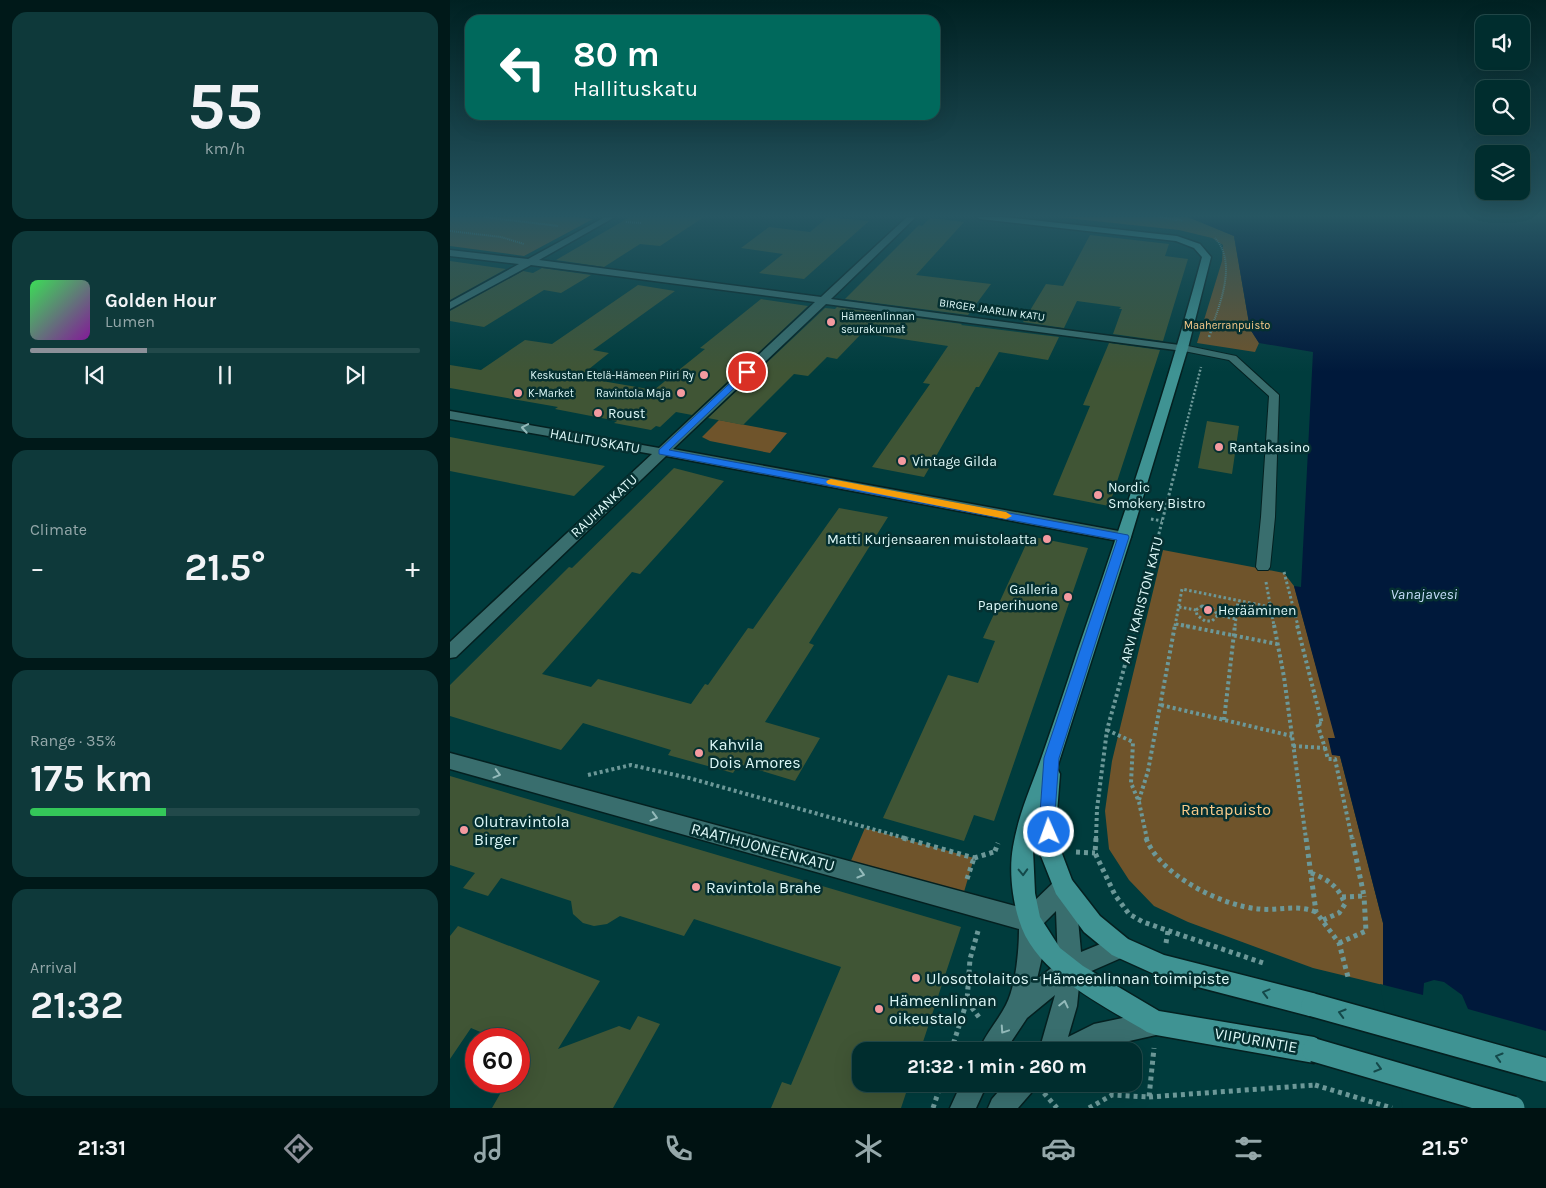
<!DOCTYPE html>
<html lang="en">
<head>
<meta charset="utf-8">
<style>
	body { margin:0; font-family:Karla,sans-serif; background:#0e393a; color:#f1f3f6; height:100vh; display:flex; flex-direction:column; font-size:19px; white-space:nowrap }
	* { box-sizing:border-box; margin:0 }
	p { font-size:16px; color:#95a8aa }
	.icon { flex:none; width:28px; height:28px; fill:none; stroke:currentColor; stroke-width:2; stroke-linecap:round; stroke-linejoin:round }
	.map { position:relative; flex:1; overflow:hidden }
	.sheet { display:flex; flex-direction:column; gap:12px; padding:12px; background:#001919; width:450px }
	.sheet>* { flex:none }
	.top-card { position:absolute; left:15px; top:15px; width:475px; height:105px; border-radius:15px; box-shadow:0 5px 20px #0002,0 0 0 1px #22494a; background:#00695c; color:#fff; overflow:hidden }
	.controls { position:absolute; left:1025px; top:15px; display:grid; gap:10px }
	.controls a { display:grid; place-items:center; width:55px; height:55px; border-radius:10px; background:#002d2e; box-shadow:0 5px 20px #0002,0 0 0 1px #22494a; font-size:25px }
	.speed { position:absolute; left:15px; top:1028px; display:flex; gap:10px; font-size:25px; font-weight:700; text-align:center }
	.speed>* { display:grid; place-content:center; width:65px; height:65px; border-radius:50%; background:#002d2e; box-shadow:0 5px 20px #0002,0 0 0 1px #22494a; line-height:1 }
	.speed .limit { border:8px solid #d22; background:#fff; color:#111 }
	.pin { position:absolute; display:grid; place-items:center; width:42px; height:42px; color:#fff; margin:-21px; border:2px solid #fff; border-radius:50%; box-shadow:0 1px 5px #0007 }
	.me { position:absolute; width:55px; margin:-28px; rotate:358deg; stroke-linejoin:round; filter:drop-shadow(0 0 4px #0008) }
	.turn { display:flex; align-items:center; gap:18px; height:105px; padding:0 25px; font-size:22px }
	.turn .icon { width:65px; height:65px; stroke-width:2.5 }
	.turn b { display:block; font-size:35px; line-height:42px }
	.big { font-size:38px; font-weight:700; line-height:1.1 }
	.sheet .tile { flex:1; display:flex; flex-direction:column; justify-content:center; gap:8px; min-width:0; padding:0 18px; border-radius:15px; background:#0e393a }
	.sheet .dial { align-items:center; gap:0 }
	.dial b { font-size:65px; line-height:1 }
	.song { display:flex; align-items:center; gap:15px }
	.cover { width:60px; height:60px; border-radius:8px; background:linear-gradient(135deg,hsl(130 70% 55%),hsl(290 70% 35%)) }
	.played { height:5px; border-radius:2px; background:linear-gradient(90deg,#8c9099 30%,#22494a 30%) }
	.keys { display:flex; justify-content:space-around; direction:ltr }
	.heat { display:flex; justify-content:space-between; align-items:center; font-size:28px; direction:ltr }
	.charge { height:8px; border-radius:4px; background:linear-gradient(90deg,#34c759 35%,#22494a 0) }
	.trip { position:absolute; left:402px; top:1042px; width:290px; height:50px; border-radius:15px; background:#002d2e; box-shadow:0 5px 20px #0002,0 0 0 1px #22494a; font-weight:700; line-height:50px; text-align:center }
	.menu { display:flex; height:80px; justify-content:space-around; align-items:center; background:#001212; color:#95a8aa }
	.menu .icon { width:35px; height:35px }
	.menu .on { color:#8c9099 }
	.menu b { font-size:22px; color:#f1f3f6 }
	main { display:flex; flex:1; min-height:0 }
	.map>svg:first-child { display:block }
</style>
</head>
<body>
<main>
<section class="sheet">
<div class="tile dial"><b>55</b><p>km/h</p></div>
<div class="tile">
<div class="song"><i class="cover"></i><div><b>Golden Hour</b><p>Lumen</p></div></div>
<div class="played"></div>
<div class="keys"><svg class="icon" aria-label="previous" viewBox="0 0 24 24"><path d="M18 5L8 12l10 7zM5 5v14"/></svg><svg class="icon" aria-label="pause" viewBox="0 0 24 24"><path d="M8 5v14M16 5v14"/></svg><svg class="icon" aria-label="next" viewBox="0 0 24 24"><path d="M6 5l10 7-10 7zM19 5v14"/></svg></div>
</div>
<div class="tile"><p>Climate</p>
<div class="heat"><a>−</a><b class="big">21.5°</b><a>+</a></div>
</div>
<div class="tile"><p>Range · 35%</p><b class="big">175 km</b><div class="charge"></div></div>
<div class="tile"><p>Arrival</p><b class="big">21:32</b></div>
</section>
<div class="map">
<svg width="1096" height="1108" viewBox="0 0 1096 1108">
	<rect width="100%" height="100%" fill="#003c3d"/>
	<path fill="#6f542b" d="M0 217H127L143 219 74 256 0 246Z
		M607 217H738L784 236 800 329 809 343 805 352 747 343 772 261 773 245 762 238 729 230Z
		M269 420 337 433 320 453 260 441 252 437Z
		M713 550 834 573 844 586 886 739 879 738 882 754 890 756 933 923V985L863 968 738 922 704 906 679 880 659 849 655 811 662 761Z
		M415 828 524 858 511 902 397 870Z"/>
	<path fill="#00193b" d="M738 217H1096V1108H955L933 985V923L890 756 882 755 878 738H885L844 586 851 587 863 352 809 343 800 329 784 236Z"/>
	<path fill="#003c3d" d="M984 980 994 982 1012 995 1018 1009 1096 1031V1108H953L930 984 973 995 974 983Z"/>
	<path fill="#405535" d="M180 217H254L210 246 190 244 154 267 106 260Z
		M378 217 419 221 354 279 309 273 333 254 291 248 319 227 360 232Z
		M480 218 514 222 466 275 541 284 518 315 395 299 469 225 472 226Z
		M640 235 719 244 715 256 738 259 713 341 663 334 672 309H669L671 307 627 301 614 328 573 322 596 284 613 286Z
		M0 261 56 269 0 300Z
		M92 268 141 275 111 293 94 290 34 327 0 321V311L73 271 83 273Z
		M188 285 225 291 143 350 159 353 129 377 204 390 255 349 250 348 311 299 358 306 242 415 226 412 210 427 206 426 201 430 164 423 167 421 105 409 108 407 0 388V365L31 370 75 340 102 344Z
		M387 307 512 324 511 325 609 337 598 360 549 352 529 387H526L474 477 422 467 480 384 473 383 498 346 412 333 387 359 377 357 358 376 344 374 293 425 258 418 375 308 385 309Z
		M659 343 710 350 659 506 603 495 640 406 633 405Z
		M757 421 789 426 782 474 748 468Z
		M0 437 32 443 155 466 124 496 0 471Z
		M224 468 274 481 190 574 182 572 92 674 141 687 148 679 241 704 255 684 258 685 298 628 303 629 389 508 438 517 359 643 364 645 315 722 370 738 345 781 289 764 283 773 218 755 221 750 133 723 111 750 0 716V685L119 567 122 568Z
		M584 537 638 548 544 821 524 815 514 841 433 818 498 675 528 683 545 641 533 638 578 540 582 541Z
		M0 776 511 927 470 1051H411V1084H459L451 1108H321L332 1082 341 1085 391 967 244 919 234 936 170 916 157 924 144 926 133 923 123 914 121 901 51 878 38 896 13 888 25 873 0 865Z
		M8 926 150 981 108 1049 169 1026 180 1030 188 1016 210 1024 163 1108H42L50 1094 51 1081H69V1039H47L21 1028 0 1059V936Z"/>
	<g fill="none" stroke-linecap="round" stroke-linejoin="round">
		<defs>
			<path id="lane" d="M733 345 786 356 829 395 825 517 820 567 818 570H808L806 567 811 517 819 396 779 360 729 350V346Z"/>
			<path id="street" d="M155 217H165L89 260 371 297 457 217H466L381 299 737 346 738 348 733 351 376 304 223 449 674 532 679 534 681 537 679 540 674 542 216 456 6 657 0 658V642L202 454 0 419V411L209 448 365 302 81 265 0 309V302L69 264 0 256V250L78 259Z
				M0 753 576 909 606 880 614 876 622 880 625 887 631 952 670 936 678 939 681 947 678 955 630 976 627 1006 618 1037 644 1024 706 1011 715 1014 718 1023 715 1032 706 1035 648 1048 641 1051H589L605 995 577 1018 555 1051H529C535 1034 548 1021 556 1005 566 986 569 950 569 929L0 769ZM606 911 608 963 587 979 593 953 591 926Z
				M511 1084H537L526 1108H500Z
				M555 1084H585L581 1093 568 1108H538L542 1099Z"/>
			<path id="primary" d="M526 217H554L727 236 750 244 761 257 738 348 681 537 607 768 610 774 607 813 611 851 622 880 650 916 678 939 714 955 863 993 872 996 875 1005 872 1014 863 1017 713 978 662 955 634 932 606 894 589 851 588 826 583 850 585 893 590 917 610 948 633 966 709 1011 864 1037 873 1041 877 1050 873 1059 864 1063 706 1035 697 1032C653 1005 584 973 569 920 562 898 559 869 563 847 569 812 581 788 592 756 604 721 616 687 627 652 672 522 716 391 752 257L744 248 726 241 530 219Z"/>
		</defs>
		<use href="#lane" stroke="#042020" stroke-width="2"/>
		<use href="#street" stroke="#042020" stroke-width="3"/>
		<use href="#primary" stroke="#042020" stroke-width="3"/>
		<path stroke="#6c9898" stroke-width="2" stroke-dasharray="1 1" stroke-linecap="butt" d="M34 217 108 226
			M710 217 727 220
			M724 217 733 221
			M176 222 191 223
			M0 231 51 237 74 244
			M763 324C772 298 786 261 765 238"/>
		<path stroke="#6c9898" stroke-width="2.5" stroke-dasharray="2 2" stroke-linecap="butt" d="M759 337 764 322
			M728 457 751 367"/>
		<path stroke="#6c9898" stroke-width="3" stroke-dasharray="2.5 2.5" stroke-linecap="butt" d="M701 519 712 521
			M834 572 848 626
			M816 582 824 626
			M752 606 762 608 768 615 762 621H755L747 615 746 610Z
			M729 607 746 610
			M768 615 786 619
			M726 624 737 626
			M685 626 729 456
			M725 626 732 589 820 607
			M785 626 788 601"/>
		<path stroke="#6c9898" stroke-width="4" stroke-dasharray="3 3" stroke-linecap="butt" d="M731 625 827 644
			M824 625 834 677 856 839
			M711 705 842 736
			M774 720 785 625
			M657 730 683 742 681 783 689 802 697 839
			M843 746 875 748 867 723 872 724 847 625
			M875 748 878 759H885L902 839
			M138 775 181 765 239 778 458 839
			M689 800 698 771 725 625
			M646 839 647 809 657 730 686 625"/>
		<path stroke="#6c9898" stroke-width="5" stroke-dasharray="4 4" stroke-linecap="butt" d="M453 838 524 858
			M646 838 645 853 665 895 679 914 693 922 816 964
			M696 838C709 875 772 906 809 909 829 911 846 904 866 912
			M856 838 866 912 889 943 898 977
			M545 851 548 843
			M626 852 645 853
			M524 858 547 851
			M861 873C879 880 888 886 895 904L889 913 873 920
			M517 879 524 858
			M892 897 914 896 902 838
			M716 943 718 931
			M889 943 916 931 914 896
			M517 1001 531 1020
			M501 1051 517 1001 520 959 528 931
			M594 1093 607 1108
			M699 1097 865 1085
			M483 1108 491 1084
			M639 1108 662 1095 699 1097 704 1048"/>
		<use href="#lane" fill="#396e6e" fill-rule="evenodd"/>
		<use href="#street" fill="#396e6e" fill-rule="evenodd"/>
		<use href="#primary" fill="#3f9393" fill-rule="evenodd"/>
		<defs>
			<path id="primary-bridge" d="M863 1005 1096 1070
				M864 1050 1063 1108"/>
		</defs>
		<use href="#primary-bridge" stroke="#042020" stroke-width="26" stroke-linecap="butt"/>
		<path stroke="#6c9898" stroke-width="5" stroke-dasharray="4 4" stroke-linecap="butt" d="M865 1085 942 1108"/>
		<use href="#primary-bridge" stroke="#3f9393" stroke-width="23"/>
	</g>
	<defs><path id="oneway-chevron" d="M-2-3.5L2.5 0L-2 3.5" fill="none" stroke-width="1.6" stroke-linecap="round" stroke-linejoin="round" transform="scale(1.25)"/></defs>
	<g stroke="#93baba">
		<use href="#oneway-chevron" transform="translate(75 428) rotate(-170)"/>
		<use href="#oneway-chevron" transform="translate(47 774) rotate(15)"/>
		<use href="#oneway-chevron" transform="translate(204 817) rotate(15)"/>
		<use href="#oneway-chevron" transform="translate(411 874) rotate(16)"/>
		<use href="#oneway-chevron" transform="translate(614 1004) rotate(-77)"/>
		<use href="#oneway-chevron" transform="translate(554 1030) rotate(124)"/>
	</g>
	<g stroke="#14494a">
		<use href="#oneway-chevron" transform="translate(573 872) rotate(88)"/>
		<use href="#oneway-chevron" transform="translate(816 993) rotate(-165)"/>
		<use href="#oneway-chevron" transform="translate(892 1013) rotate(-164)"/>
		<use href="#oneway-chevron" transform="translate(1049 1057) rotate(-164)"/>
		<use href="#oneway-chevron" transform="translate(928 1068) rotate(16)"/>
	</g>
	<linearGradient id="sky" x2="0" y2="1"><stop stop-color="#002122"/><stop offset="0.58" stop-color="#265662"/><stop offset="1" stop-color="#265662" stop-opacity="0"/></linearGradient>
	<rect width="1096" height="372" fill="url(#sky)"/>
	<path fill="#1a73e8" stroke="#114b97" d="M294 370 301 372 219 450 678 535 679 537 609 758 605 813 607 832 604 837 599 839 593 837 590 813 594 758 667 540 209 454V450Z"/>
	<path fill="#f59e0b" d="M381 479 556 512 562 516 556 519 378 484 376 482 378 480Z"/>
	<g fill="#f49aa0" stroke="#053031" stroke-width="2">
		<circle cx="381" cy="322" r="5"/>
		<circle cx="254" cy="375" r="5"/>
		<circle cx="68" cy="393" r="5"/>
		<circle cx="231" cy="393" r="5"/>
		<circle cx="148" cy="413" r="5"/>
		<circle cx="769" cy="447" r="5"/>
		<circle cx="452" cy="461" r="5"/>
		<circle cx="648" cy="495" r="5"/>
		<circle cx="597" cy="539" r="5"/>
		<circle cx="618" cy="597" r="5"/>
		<circle cx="758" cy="610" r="5"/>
		<circle cx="249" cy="753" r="5"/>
		<circle cx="14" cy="830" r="5"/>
		<circle cx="246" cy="887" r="5"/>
		<circle cx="466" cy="978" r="5"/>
		<circle cx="429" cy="1009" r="5"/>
	</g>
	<g text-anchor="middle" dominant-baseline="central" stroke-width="5" stroke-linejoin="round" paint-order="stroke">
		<g font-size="11" fill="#ddf8f8" stroke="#053031">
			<text transform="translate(542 310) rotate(8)">BIRGER JAARLIN KATU</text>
		</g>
		<g font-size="11" fill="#ddf8f8" stroke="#053031" text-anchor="start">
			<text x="391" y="316">Hämeenlinnan<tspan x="391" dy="13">seurakunnat</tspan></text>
			<text x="244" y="375" text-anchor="end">Keskustan Etelä-Hämeen Piiri Ry</text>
			<text x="78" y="393">K-Market</text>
			<text x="221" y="393" text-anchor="end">Ravintola Maja</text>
		</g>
		<g font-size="11" fill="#fbcc8b" stroke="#053031">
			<text x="777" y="325">Maaherranpuisto</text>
		</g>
		<g font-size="14" fill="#ddf8f8" stroke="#053031" text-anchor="start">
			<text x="158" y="413">Roust</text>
			<text x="779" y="447">Rantakasino</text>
			<text x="462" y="461">Vintage Gilda</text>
			<text x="658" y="487">Nordic<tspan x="658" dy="16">Smokery Bistro</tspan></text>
			<text x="587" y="539" text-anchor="end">Matti Kurjensaaren muistolaatta</text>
			<text x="608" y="589" text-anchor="end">Galleria<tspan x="608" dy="16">Paperihuone</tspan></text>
			<text x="768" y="610">Herääminen</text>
		</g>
		<g font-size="14" fill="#ddf8f8" stroke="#053031">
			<text transform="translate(145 441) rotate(10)">HALLITUSKATU</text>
			<text transform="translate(154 506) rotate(-43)">RAUHANKATU</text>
			<text transform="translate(692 600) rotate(-75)">ARVI KARISTON KATU</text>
		</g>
		<g font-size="15" font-style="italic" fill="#c7defc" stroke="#053031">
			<text x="974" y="594">Vanajavesi</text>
		</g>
		<g font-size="16" fill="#ddf8f8" stroke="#053031" text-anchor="start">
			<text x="259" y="744">Kahvila<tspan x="259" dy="18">Dois Amores</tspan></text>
			<text x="24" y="821">Olutravintola<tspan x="24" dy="18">Birger</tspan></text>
			<text x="256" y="887">Ravintola Brahe</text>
			<text x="476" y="978">Ulosottolaitos - Hämeenlinnan toimipiste</text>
			<text x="439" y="1000">Hämeenlinnan<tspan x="439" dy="18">oikeustalo</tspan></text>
		</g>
		<g font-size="16" fill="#fbcc8b" stroke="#053031">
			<text x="776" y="809">Rantapuisto</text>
		</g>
		<g font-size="16" fill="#ddf8f8" stroke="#053031">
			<text transform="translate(313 847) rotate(15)">RAATIHUONEENKATU</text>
			<text transform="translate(806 1040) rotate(10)">VIIPURINTIE</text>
		</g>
	</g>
</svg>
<div class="controls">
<a><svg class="icon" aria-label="sound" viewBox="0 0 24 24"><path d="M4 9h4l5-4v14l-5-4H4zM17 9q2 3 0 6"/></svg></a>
<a><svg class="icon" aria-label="search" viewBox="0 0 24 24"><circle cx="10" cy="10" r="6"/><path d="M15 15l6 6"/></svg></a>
<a><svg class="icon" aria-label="layers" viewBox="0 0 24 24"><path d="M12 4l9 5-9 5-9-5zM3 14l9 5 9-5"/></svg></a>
</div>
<div class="speed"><div class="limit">60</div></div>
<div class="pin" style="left:297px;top:372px;background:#d93025"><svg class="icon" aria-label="arrive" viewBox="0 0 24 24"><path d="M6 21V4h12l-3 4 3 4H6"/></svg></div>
<svg class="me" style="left:599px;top:832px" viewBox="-20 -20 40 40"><circle r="17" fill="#1a73e8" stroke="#fff" stroke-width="3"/><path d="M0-11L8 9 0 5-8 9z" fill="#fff"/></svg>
<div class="trip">21:32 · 1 min · 260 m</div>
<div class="top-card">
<div class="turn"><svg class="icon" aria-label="left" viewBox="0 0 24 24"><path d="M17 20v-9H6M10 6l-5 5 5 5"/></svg><div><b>80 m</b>Hallituskatu</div></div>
</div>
</div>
</main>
<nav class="menu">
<b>21:31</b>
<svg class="icon on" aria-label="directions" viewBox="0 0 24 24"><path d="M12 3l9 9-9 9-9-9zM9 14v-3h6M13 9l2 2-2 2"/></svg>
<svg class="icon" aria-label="music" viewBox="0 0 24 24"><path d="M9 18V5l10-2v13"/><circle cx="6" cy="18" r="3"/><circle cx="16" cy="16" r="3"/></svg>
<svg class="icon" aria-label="phone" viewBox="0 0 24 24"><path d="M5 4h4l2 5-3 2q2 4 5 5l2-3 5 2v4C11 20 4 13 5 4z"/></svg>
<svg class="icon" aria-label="climate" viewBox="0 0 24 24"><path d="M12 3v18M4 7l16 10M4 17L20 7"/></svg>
<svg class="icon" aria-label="car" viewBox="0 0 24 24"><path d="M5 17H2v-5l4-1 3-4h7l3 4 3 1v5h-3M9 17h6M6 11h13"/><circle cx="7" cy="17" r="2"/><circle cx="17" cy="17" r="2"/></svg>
<svg class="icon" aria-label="filters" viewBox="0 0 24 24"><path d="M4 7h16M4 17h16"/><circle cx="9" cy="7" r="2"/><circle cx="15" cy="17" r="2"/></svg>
<b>21.5°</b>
</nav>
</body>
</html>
